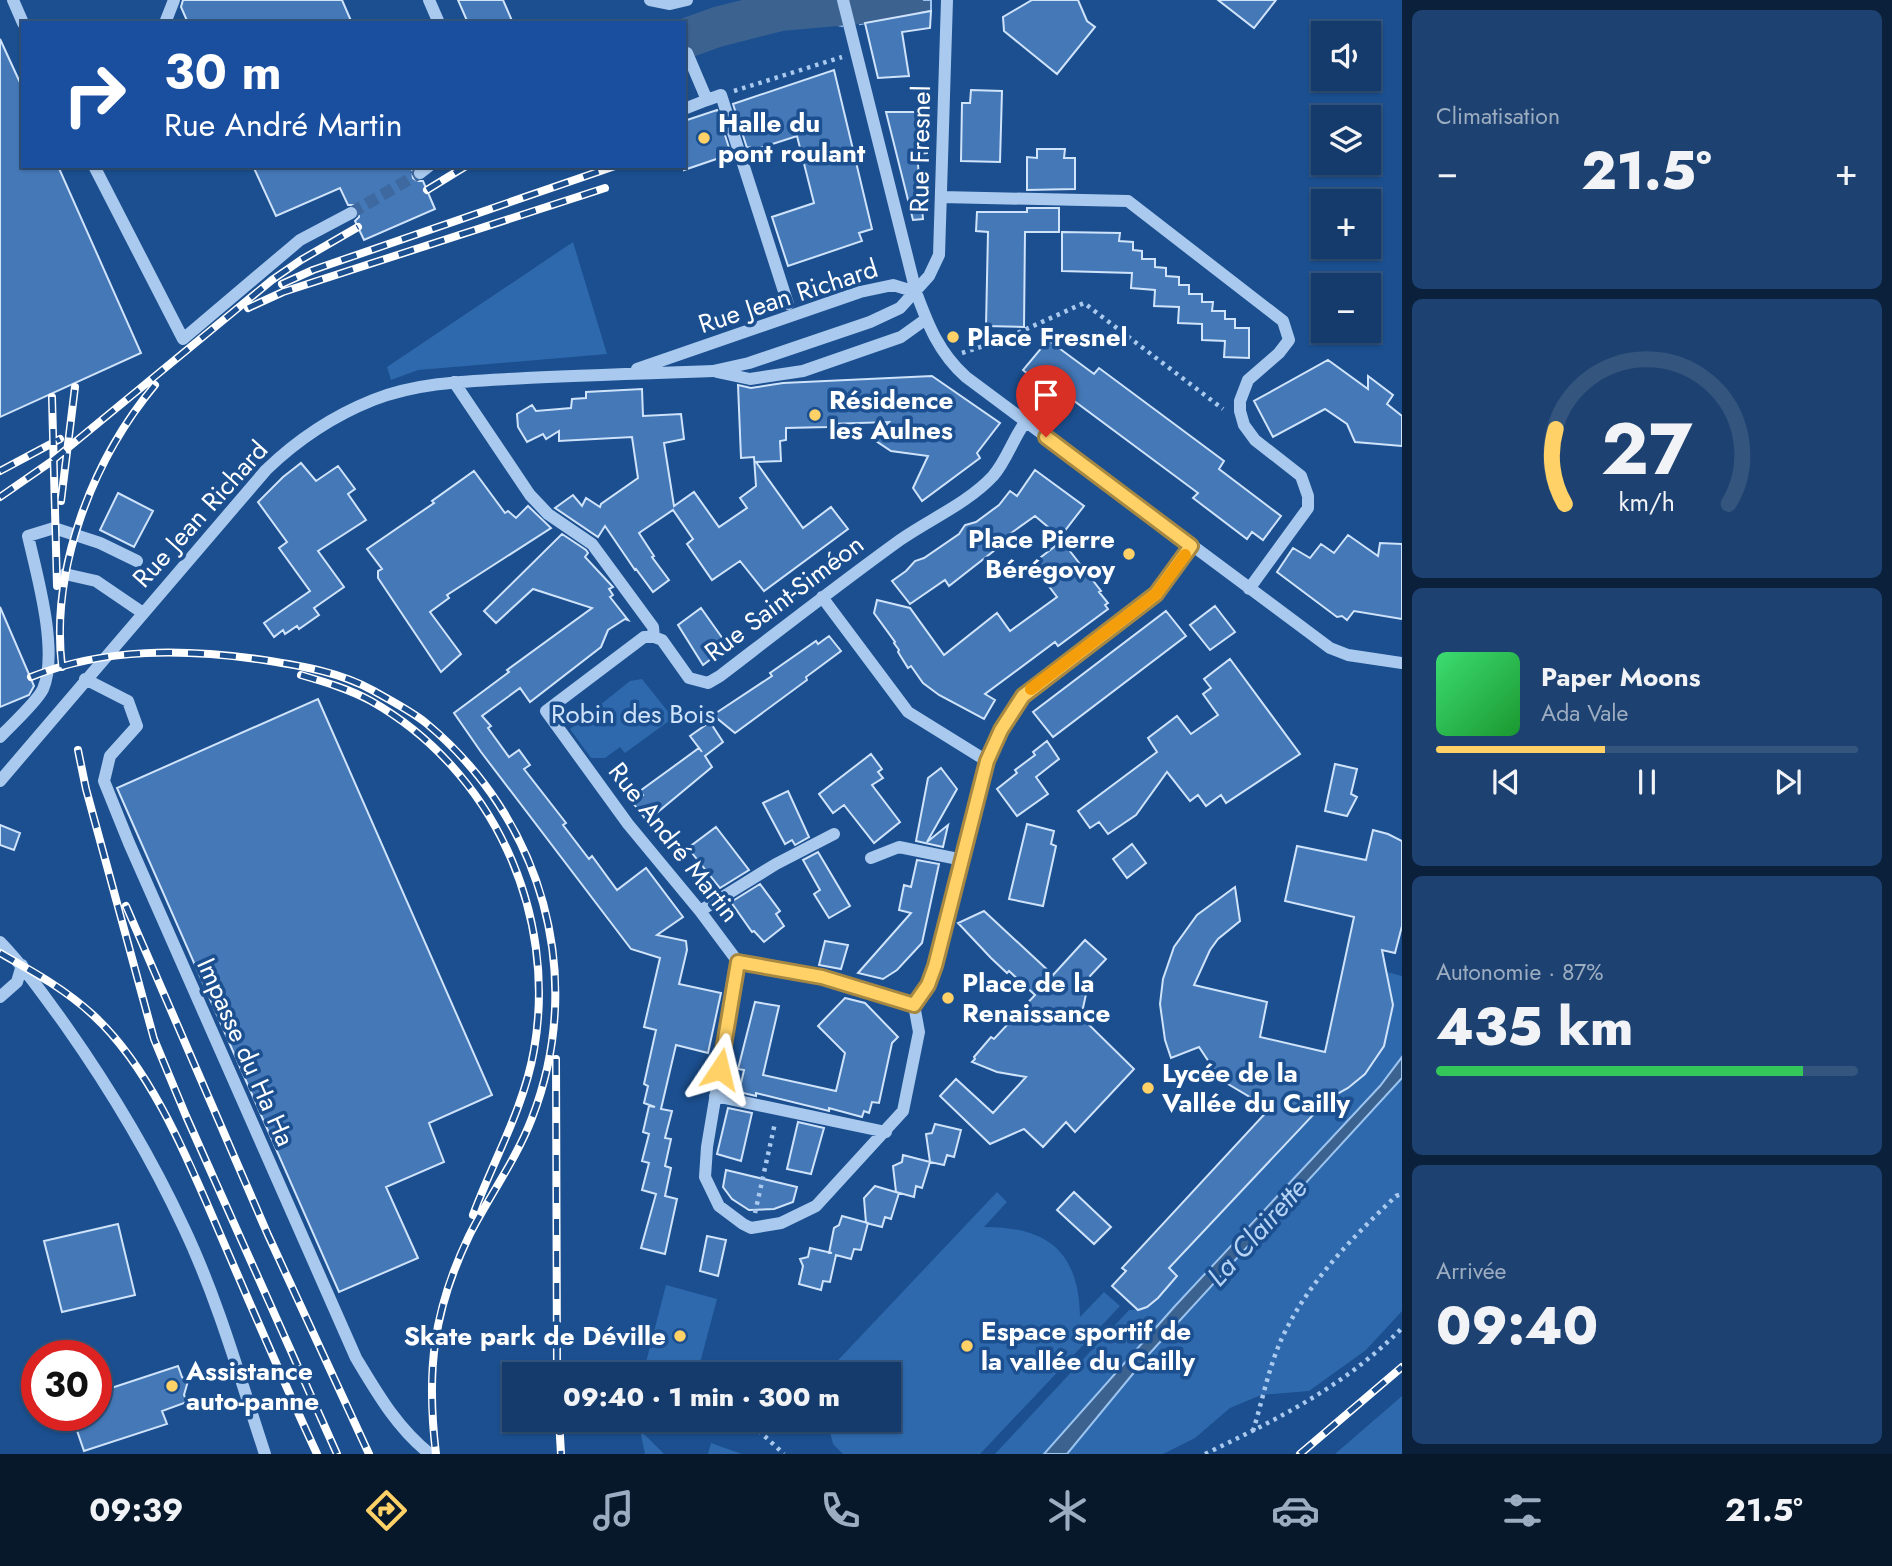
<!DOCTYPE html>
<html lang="fr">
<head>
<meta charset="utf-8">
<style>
	body { margin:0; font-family:Jost,sans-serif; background:#1d4271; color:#f1f3f6; height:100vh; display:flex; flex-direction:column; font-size:26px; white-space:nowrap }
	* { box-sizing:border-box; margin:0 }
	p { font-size:23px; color:#9dadc1 }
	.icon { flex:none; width:38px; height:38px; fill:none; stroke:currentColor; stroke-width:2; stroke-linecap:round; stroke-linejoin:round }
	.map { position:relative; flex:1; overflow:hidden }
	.panel { display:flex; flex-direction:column; gap:10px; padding:10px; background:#0b203b; width:490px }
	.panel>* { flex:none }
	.banner { position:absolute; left:21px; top:21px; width:665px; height:147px; border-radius:0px; box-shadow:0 2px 5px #0004,0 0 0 2px #33557e; background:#1a4fa0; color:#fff; overflow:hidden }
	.buttons { position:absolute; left:1311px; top:21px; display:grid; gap:14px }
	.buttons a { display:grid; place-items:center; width:70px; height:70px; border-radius:0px; background:#143b6b; box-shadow:0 2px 5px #0004,0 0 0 2px #33557e; font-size:35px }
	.speed { position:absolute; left:21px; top:1340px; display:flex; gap:14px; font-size:35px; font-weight:700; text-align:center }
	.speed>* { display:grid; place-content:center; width:91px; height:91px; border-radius:50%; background:#143b6b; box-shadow:0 2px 5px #0004,0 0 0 2px #33557e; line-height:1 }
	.speed .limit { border:10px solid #d22; background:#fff; color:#111 }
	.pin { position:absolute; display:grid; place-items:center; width:60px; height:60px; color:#fff; margin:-72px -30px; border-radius:50% 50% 50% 0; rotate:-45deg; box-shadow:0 0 7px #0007 }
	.pin .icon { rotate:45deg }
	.me { position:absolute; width:77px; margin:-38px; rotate:10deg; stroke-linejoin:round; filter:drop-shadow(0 0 5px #0008) }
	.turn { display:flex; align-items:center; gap:24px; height:147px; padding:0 28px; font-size:32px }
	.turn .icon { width:91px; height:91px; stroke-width:2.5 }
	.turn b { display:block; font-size:49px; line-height:60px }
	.big { font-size:52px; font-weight:800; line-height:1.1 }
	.panel .card { flex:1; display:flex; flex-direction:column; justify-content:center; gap:10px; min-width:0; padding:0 24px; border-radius:10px; background:#1d4271 }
	.panel .dial { align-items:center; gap:0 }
	.dial svg { height:182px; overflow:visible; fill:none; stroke:#33557e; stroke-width:7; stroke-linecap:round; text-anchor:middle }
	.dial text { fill:#f1f3f6; stroke:none }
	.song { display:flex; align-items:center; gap:21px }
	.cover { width:84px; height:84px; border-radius:10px; background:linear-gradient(135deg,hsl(140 70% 55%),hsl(130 70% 35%)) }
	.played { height:7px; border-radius:4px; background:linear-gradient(90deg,#ffd166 40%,#33557e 40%) }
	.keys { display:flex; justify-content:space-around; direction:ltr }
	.heat { display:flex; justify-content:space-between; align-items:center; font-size:38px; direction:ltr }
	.charge { height:10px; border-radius:5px; background:linear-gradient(90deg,#34c759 87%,#33557e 0) }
	.trip { position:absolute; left:502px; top:1362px; width:399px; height:70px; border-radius:0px; background:#143b6b; box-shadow:0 2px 5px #0004,0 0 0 2px #33557e; font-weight:800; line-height:70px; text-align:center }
	.dock { display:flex; height:112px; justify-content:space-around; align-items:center; background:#08182b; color:#9dadc1 }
	.dock .icon { width:49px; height:49px }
	.dock .current { color:#ffd166 }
	.dock b { font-size:32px; color:#f1f3f6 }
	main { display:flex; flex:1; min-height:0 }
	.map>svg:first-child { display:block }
</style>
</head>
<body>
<main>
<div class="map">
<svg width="1402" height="1454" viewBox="0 0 1402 1454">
	<rect width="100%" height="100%" fill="#1b4f8f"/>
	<path fill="#2e69ad" d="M573 242 607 354 418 370 391 380 387 367Z
		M642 679 673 718 625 753 620 747 605 758H591L570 729 630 681Z
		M1387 972 1402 976V1311L1366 1350 1309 1391 1261 1395 1230 1408 1195 1438 1163 1454H995L1129 1310C1151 1311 1164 1291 1177 1276L1169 1268 1328 1099C1383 1073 1399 1031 1387 972Z
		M997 1192 1007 1202 984 1227C1047 1227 1079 1251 1080 1317L1104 1292 1120 1306 980 1454H843L833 1444 827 1419H889V1374H825Z
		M666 1285 717 1299 697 1374H643Z
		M1402 1396V1454H1335Z
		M640 1430 664 1454H645Z
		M711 1443 742 1454H708Z"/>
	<path fill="#3c6290" stroke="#9cc4f0" stroke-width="2" d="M763 0H835L842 26 805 18 741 33 684 51V27Z
		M854 0H931V11L860 24Z
		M1402 1057V1078L1150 1353 1067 1454H1044L1175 1306 1380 1086Z"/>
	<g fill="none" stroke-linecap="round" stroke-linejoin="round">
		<path stroke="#3c6290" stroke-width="40" d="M684 39 717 27 780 11 903 0"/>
	</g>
	<path fill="#4478b7" stroke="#cfe3fa" stroke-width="2" d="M183 0H342L352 23H188L181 7Z
		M458 0H503L513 23H468Z
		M1032 0H1078L1087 21 1095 27 1057 74 1004 31 1003 17Z
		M1218 0H1276L1254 28Z
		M931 11 930 28 902 32 909 76 878 78 865 23Z
		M0 39 23 89V166H58L141 353 0 417Z
		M834 70 872 229 859 233 862 241 788 266 772 217 814 203 797 136 751 151 750 147 747 148 733 104Z
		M971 90 1002 91 1000 162 961 161 962 103H970Z
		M717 110 731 154 684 170V121Z
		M886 112H929L927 153 917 154 923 219 913 220Z
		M1037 149H1065L1064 158H1075V189L1027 190V157L1037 158Z
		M253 166H414L412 170 413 178 417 181H423L435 209 364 240 355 221 359 217V210L355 205H348L340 188 276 216Z
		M1027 208H1059V232H1025L1024 327 986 326 988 232 976 231 977 212H1027Z
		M1062 232 1120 233 1119 241 1133 242V250L1142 251V259H1155V267L1166 268V276L1179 277V285H1189V294H1202V302H1213L1212 311H1225V319H1235V328H1249V358L1224 357 1225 341 1202 340V324L1178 323 1179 307 1154 306 1155 290 1131 288 1132 273 1062 271Z
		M1048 340 1094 374 1099 368 1224 461 1219 469 1281 516 1263 540 1252 532 1247 539 1193 498 1198 493 1062 392 1058 398 1023 370Z
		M1328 360 1368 389V376L1393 395 1387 404 1402 416V446L1355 442 1347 424 1325 409 1273 437 1254 401Z
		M932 376 1000 423 977 453 980 458 922 501 913 488 928 456 891 451 873 439 889 422 828 424V427L786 428V440L780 441 781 461 756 462 803 528 831 507 848 529 764 591 740 561 712 580 687 544 693 539 673 510 639 533 654 556 652 557 669 580 653 592 636 569 635 570 605 526 598 537 555 508 573 495 582 506 586 498 600 507 601 504 638 478 632 437 559 441V431L546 439 543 434 527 442 518 427 517 414 532 405 536 411 571 408 572 399 586 398V392L642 389 643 416 681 414 684 439 664 443 674 506 694 492 719 527 747 508 740 498 756 486 754 457 741 458 738 385 751 388 783 383Z
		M301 463 316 481 338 466 355 489 348 494 366 520 318 551 344 587 314 608 319 615 299 629 297 626 285 634 283 630 274 637 264 623 310 591 279 548 287 542 258 502 283 477Z
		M1035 470 1084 506 1060 537 1035 516 1007 536 1009 539 949 586 945 580 910 604 892 581 906 571 915 561 924 558 959 534 965 525 976 522 999 505 1010 491 1017 496Z
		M474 471 505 513 508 511 516 518 528 506 551 528 447 595 449 598 430 612 461 654 441 672 378 578V571L382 569 367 549 434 503 432 501Z
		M118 493 153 511 134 547 100 530Z
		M562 534 586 550 588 553 585 557 613 587 609 589 613 595 610 597 628 620 625 619 608 630 601 647 530 702 520 688 482 716 491 726 488 728 509 757 519 750 530 765 524 769 566 823 563 825 589 859 592 856 617 890 646 868 683 917 657 935 686 941 687 950 679 984 721 993 708 1053 676 1045 661 1109 672 1111 665 1138 671 1139 665 1166 671 1168 665 1196 677 1199 665 1254 641 1248 656 1194 642 1190 649 1163 642 1161 649 1134 643 1132 649 1106 655 1107 644 1103 648 1086 644 1084 656 1030 644 1027 660 958 631 949 481 752 454 713 509 672 507 670 592 608 533 589 496 623 484 611Z
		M1348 535 1378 556 1380 543 1402 544V619L1354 611 1347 620 1342 616 1337 617 1277 572 1293 548 1310 558 1321 544 1334 553Z
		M1062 541 1101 591 1099 592 1108 603 1105 605 1108 609 1058 646 1055 642 985 694 995 700 984 719 939 695 923 683 911 666 908 668 898 652 899 650 894 643 895 642 874 613 877 600 910 608 944 655 997 613 1010 631 1057 597 1032 564Z
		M1215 606 1235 632 1210 650 1190 625Z
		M0 607 34 686 29 695 0 707Z
		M701 608 728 646 703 665 678 625Z
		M1166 611 1186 636 1053 737 1033 712Z
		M829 636 841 651 806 677 807 680 735 733 713 715 772 676 770 673 816 641 818 644Z
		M1230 659 1300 754 1226 803 1221 795 1206 806 1198 795 1190 801 1167 772 1136 815 1108 834 1099 822 1090 828 1078 811 1157 752 1148 738 1177 716 1191 734 1218 715 1203 694 1211 688 1204 679Z
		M318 699 492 1095 429 1123 444 1162 386 1187 418 1258 339 1292 117 788Z
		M710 722 723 742 705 756 712 767 647 821 633 803 643 795 640 791 699 748 702 752 690 736Z
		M1047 741 1059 759 1036 777 1048 794 1017 816 997 789 1017 773 1015 770 1035 755 1033 752Z
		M871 754 882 769 878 772 883 778 872 785 900 822 874 843 844 805 833 813 819 794Z
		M1335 764 1357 769 1351 794 1357 797 1347 816 1325 811Z
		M941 768 957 789 927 842 948 825 943 847 916 841 928 778Z
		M788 791 809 837 795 845 792 840 785 844 763 803Z
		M1027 824 1054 831 1051 844 1056 846 1043 906 1009 899Z
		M0 825 20 833 14 850 0 845Z
		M716 827 749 870 720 888 688 848Z
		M1373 830 1388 834 1402 841V926L1395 953 1382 950 1393 1005 1384 1046 1365 1074 1348 1088 1328 1099 1169 1268 1177 1276 1158 1298 1147 1307 1138 1310 1112 1286 1126 1271 1122 1268 1273 1105 1250 1097 1228 1084 1215 1071 1199 1047 1171 1058 1165 1040 1160 1004 1163 979 1174 947 1197 915 1235 887 1240 921 1218 939 1210 950 1194 985 1267 1002 1260 1037 1325 1052 1354 917 1285 901 1297 846 1366 860Z
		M1132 844 1146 863 1127 878 1113 859Z
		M818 852 850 906 829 918 814 894 820 890 803 860Z
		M917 860 939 864 922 943 897 970 883 979 858 973 911 913 899 910 904 885 911 887Z
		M760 884 780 911 776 914 784 926 764 942 754 931 752 932 731 902Z
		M984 911 1053 975 1085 940 1106 959 1090 976 1081 1017 1134 1069 1075 1132 1066 1122 1043 1147 1024 1129 990 1144 940 1096 956 1079 993 1113 1026 1077 997 1072 972 1062 975 1059 974 1057 991 1037 994 1039 1035 995 1009 971 1007 973 991 958 958 923Z
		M825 941 848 945 841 969 819 965Z
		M845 998 865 1003 898 1037 892 1043 879 1103 872 1102 869 1113 864 1111 862 1117 829 1108V1111L756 1093V1096L739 1092 744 1070 738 1069 755 1002 779 1006 763 1075 836 1091 845 1053 818 1026Z
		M728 1108 752 1113 741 1161 717 1154Z
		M798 1122 824 1128 811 1174 787 1169Z
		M935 1124 961 1130 954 1157 947 1155 944 1165 930 1162 926 1134 932 1133Z
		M903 1155 930 1162 922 1188 916 1186 914 1197 896 1192 893 1166 902 1162Z
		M726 1170 797 1187 793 1202 774 1209 749 1210 732 1199 723 1187Z
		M875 1186 899 1193 891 1219 885 1217 882 1227 866 1223 864 1198Z
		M1074 1192 1111 1227 1094 1244 1057 1210Z
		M842 1216 868 1223 861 1250 854 1249 851 1259 836 1255 830 1282 823 1281 821 1290 799 1284 803 1266 800 1259 808 1257 810 1248 832 1253H829L834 1228 839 1225Z
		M118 1224 135 1295 62 1312 44 1241Z
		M707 1236 726 1240 718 1276 700 1271Z
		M178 1366 182 1377 188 1381 184 1395 187 1402 162 1411 167 1424 84 1451 72 1416H96V1393Z"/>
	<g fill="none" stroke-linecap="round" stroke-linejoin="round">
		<path stroke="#3d69a0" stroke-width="12" stroke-dasharray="12 6" stroke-linecap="butt" d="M351 213 420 173"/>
		<path stroke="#a9c9ee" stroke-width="4.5" stroke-dasharray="3.5 5" stroke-linecap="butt" d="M734 91 842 57
			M962 353 1002 340 1084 303 1223 409
			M755 1213 775 1123
			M746 1419 784 1454
			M1253 1431C1262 1402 1269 1366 1282 1338 1308 1282 1352 1238 1396 1196L1402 1194
			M1205 1454C1278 1419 1345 1386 1402 1328"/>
		<path stroke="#a9c9ee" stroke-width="12" d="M13 0 23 23
			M429 0 439 23
			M650 0 670 4 687 0
			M843 0 916 292C928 325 939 353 966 377L1330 648 1348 655 1402 663
			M165 23 174 0
			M687 53 707 100 721 95 788 304
			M684 109 707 100
			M94 166 183 339 300 240 351 213
			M420 173 429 166
			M941 197 1128 201 1283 321 1289 340 1279 353 1248 380 1240 401V411L1244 425 1255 440 1301 476 1308 496V508L1249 589
			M637 369 860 292 893 285 916 292
			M717 372 750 379 803 371 901 337 926 319
			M454 382 530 495 548 514 592 544 653 627 654 637 662 640 689 678 708 683 720 676C780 630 839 584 900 540 930 519 968 503 993 476 1007 460 1013 438 1026 421
			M65 574 96 581 143 613
			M822 597 908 712 987 761
			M654 637H644L546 711 628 824 700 911 738 962 823 977 914 1005
			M85 679 128 701 137 726 110 756 104 781 129 843 356 1358C377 1393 397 1428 430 1454
			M0 737C10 726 37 702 43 689 59 652 37 575 28 536L54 528 100 543 137 561
			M0 781 266 470C296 441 333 416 373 400 421 381 475 381 526 378 588 375 651 373 713 371L749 363 870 322 900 308 929 276 939 255 947 0
			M871 858 899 847 963 860
			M700 911 776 864 834 834
			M0 942C25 968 45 997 66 1026 111 1090 151 1157 184 1228 218 1300 240 1378 265 1454
			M738 962 707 1147 705 1177 719 1206 743 1224 751 1228 781 1223 816 1206 903 1111 919 1032 914 1005 928 985 935 966 987 761 1001 730 1023 696 1156 594 1191 546
			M0 997 17 982 22 965
			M715 1096 886 1132"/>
		<defs>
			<path id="rail" d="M427 190 466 166
				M282 284 313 270 615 166
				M248 308 283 292 605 188
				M52 397 57 586
				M0 471 60 439
				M0 497 52 461 272 280 301 260 358 227
				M61 501 75 387
				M62 667C50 569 93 459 155 385
				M301 675C325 682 349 689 371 701 493 770 558 913 534 1050 524 1108 493 1161 473 1215
				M31 677C105 647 186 649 264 660 302 666 340 672 374 691 391 701 411 711 426 723 542 819 587 976 532 1118 516 1160 489 1196 469 1236 433 1311 426 1371 436 1454
				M78 750 86 789 154 1039 186 1116 337 1454
				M126 906 268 1235 369 1454
				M0 953C32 971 65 989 93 1015 152 1069 189 1162 220 1234 252 1308 283 1381 317 1454
				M556 1059 557 1374
				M559 1419 561 1454
				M1300 1454 1402 1367"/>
		</defs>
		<use href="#rail" stroke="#fff" stroke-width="8"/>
		<use href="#rail" stroke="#1b4f8f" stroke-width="5" stroke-dasharray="16" stroke-linecap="butt"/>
	</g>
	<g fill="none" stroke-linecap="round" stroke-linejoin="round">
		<defs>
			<path id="route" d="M720 1069 738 962 822 977 914 1005 928 985 935 966 987 761 1001 730 1023 696 1156 594 1191 546 1046 437"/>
		</defs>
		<use href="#route" stroke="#a68842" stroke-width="18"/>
		<use href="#route" stroke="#ffd166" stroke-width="12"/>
		<path stroke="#f59e0b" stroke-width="12" d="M1031 689 1156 594 1185 555"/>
	</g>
	<g fill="#ffd166" stroke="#1b4f8f" stroke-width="2.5">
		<circle cx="704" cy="138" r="7"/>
		<circle cx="953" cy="337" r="7"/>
		<circle cx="815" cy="415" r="7"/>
		<circle cx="1129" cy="554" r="7"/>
		<circle cx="948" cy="998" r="7"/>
		<circle cx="1148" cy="1088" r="7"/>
		<circle cx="680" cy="1336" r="7"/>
		<circle cx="967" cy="1346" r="7"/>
		<circle cx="172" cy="1386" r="7"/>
	</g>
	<g text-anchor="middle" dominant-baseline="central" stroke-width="7" stroke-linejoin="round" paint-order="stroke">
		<g font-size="26" font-weight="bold" fill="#fff" stroke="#1b4f8f" text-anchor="start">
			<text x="718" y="123">Halle du<tspan x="718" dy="30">pont roulant</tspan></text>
			<text x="967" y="337">Place Fresnel</text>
			<text x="829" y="400">Résidence<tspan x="829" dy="30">les Aulnes</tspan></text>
			<text x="1115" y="539" text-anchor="end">Place Pierre<tspan x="1115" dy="30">Bérégovoy</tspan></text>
			<text x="962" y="983">Place de la<tspan x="962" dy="30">Renaissance</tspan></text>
			<text x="1162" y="1073">Lycée de la<tspan x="1162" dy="30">Vallée du Cailly</tspan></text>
			<text x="981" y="1331">Espace sportif de<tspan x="981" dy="30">la vallée du Cailly</tspan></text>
			<text x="666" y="1336" text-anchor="end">Skate park de Déville</text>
			<text x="186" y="1371">Assistance<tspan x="186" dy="30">auto-panne</tspan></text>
		</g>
		<g font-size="26" fill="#fff" stroke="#1b4f8f">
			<text transform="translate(920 149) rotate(-89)">Rue Fresnel</text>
			<text transform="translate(788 296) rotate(-18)">Rue Jean Richard</text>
			<text transform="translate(200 514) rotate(-48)">Rue Jean Richard</text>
			<text transform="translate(784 598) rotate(-37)">Rue Saint-Siméon</text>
			<text transform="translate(674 842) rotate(52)">Rue André Martin</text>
			<text transform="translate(246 1052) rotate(66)">Impasse du Ha Ha</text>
		</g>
		<g font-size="26" fill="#cfe3fa" stroke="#1b4f8f">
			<text x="633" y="714">Robin des Bois</text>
		</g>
		<g font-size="28" font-style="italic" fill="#b5d3f5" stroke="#1b4f8f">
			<text transform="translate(1257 1232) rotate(-48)">La Clairette</text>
		</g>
	</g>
</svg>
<div class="buttons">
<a><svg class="icon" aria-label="sound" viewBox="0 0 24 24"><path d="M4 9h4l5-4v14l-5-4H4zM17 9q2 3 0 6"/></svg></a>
<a><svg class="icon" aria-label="layers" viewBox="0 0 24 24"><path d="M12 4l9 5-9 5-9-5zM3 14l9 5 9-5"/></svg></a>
<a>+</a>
<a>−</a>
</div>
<div class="speed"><div class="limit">30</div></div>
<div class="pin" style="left:1046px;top:437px;background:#d93025"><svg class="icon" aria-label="arrive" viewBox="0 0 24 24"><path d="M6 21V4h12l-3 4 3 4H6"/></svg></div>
<svg class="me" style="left:720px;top:1069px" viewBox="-20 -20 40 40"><path d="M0-17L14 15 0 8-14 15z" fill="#ffd166" stroke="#fff" stroke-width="4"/></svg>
<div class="trip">09:40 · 1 min · 300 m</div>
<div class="banner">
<div class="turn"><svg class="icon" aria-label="right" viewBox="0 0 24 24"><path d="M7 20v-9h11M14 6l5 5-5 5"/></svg><div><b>30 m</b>Rue André Martin</div></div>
</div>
</div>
<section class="panel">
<div class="card"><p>Climatisation</p>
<div class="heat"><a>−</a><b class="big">21.5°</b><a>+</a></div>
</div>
<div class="card dial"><svg viewBox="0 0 100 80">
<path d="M14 69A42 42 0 1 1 86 69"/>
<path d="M14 69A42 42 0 0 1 10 36" stroke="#ffd166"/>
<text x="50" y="56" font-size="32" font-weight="700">27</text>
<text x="50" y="72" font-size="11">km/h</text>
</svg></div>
<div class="card">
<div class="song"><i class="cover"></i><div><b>Paper Moons</b><p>Ada Vale</p></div></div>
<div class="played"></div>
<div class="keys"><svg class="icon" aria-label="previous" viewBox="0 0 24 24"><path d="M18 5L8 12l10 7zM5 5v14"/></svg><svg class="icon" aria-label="pause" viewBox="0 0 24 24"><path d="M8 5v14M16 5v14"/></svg><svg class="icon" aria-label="next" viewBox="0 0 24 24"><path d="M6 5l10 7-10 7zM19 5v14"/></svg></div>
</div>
<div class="card"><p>Autonomie · 87%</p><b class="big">435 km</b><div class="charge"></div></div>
<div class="card"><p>Arrivée</p><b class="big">09:40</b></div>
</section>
</main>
<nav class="dock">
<b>09:39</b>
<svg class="icon current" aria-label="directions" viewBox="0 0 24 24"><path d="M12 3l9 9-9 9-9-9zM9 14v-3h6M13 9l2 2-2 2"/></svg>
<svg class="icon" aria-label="music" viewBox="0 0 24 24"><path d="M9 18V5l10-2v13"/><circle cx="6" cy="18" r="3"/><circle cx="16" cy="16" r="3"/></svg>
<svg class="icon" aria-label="phone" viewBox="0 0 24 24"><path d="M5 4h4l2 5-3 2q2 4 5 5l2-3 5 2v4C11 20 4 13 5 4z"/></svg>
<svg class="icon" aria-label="climate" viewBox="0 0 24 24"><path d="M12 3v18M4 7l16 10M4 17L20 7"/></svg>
<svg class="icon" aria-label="car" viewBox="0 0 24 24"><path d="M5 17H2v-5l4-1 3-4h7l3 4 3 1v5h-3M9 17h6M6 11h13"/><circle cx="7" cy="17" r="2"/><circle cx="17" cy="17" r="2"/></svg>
<svg class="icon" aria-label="filters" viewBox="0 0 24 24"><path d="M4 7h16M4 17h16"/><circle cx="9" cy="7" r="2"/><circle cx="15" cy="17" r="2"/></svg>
<b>21.5°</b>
</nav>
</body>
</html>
